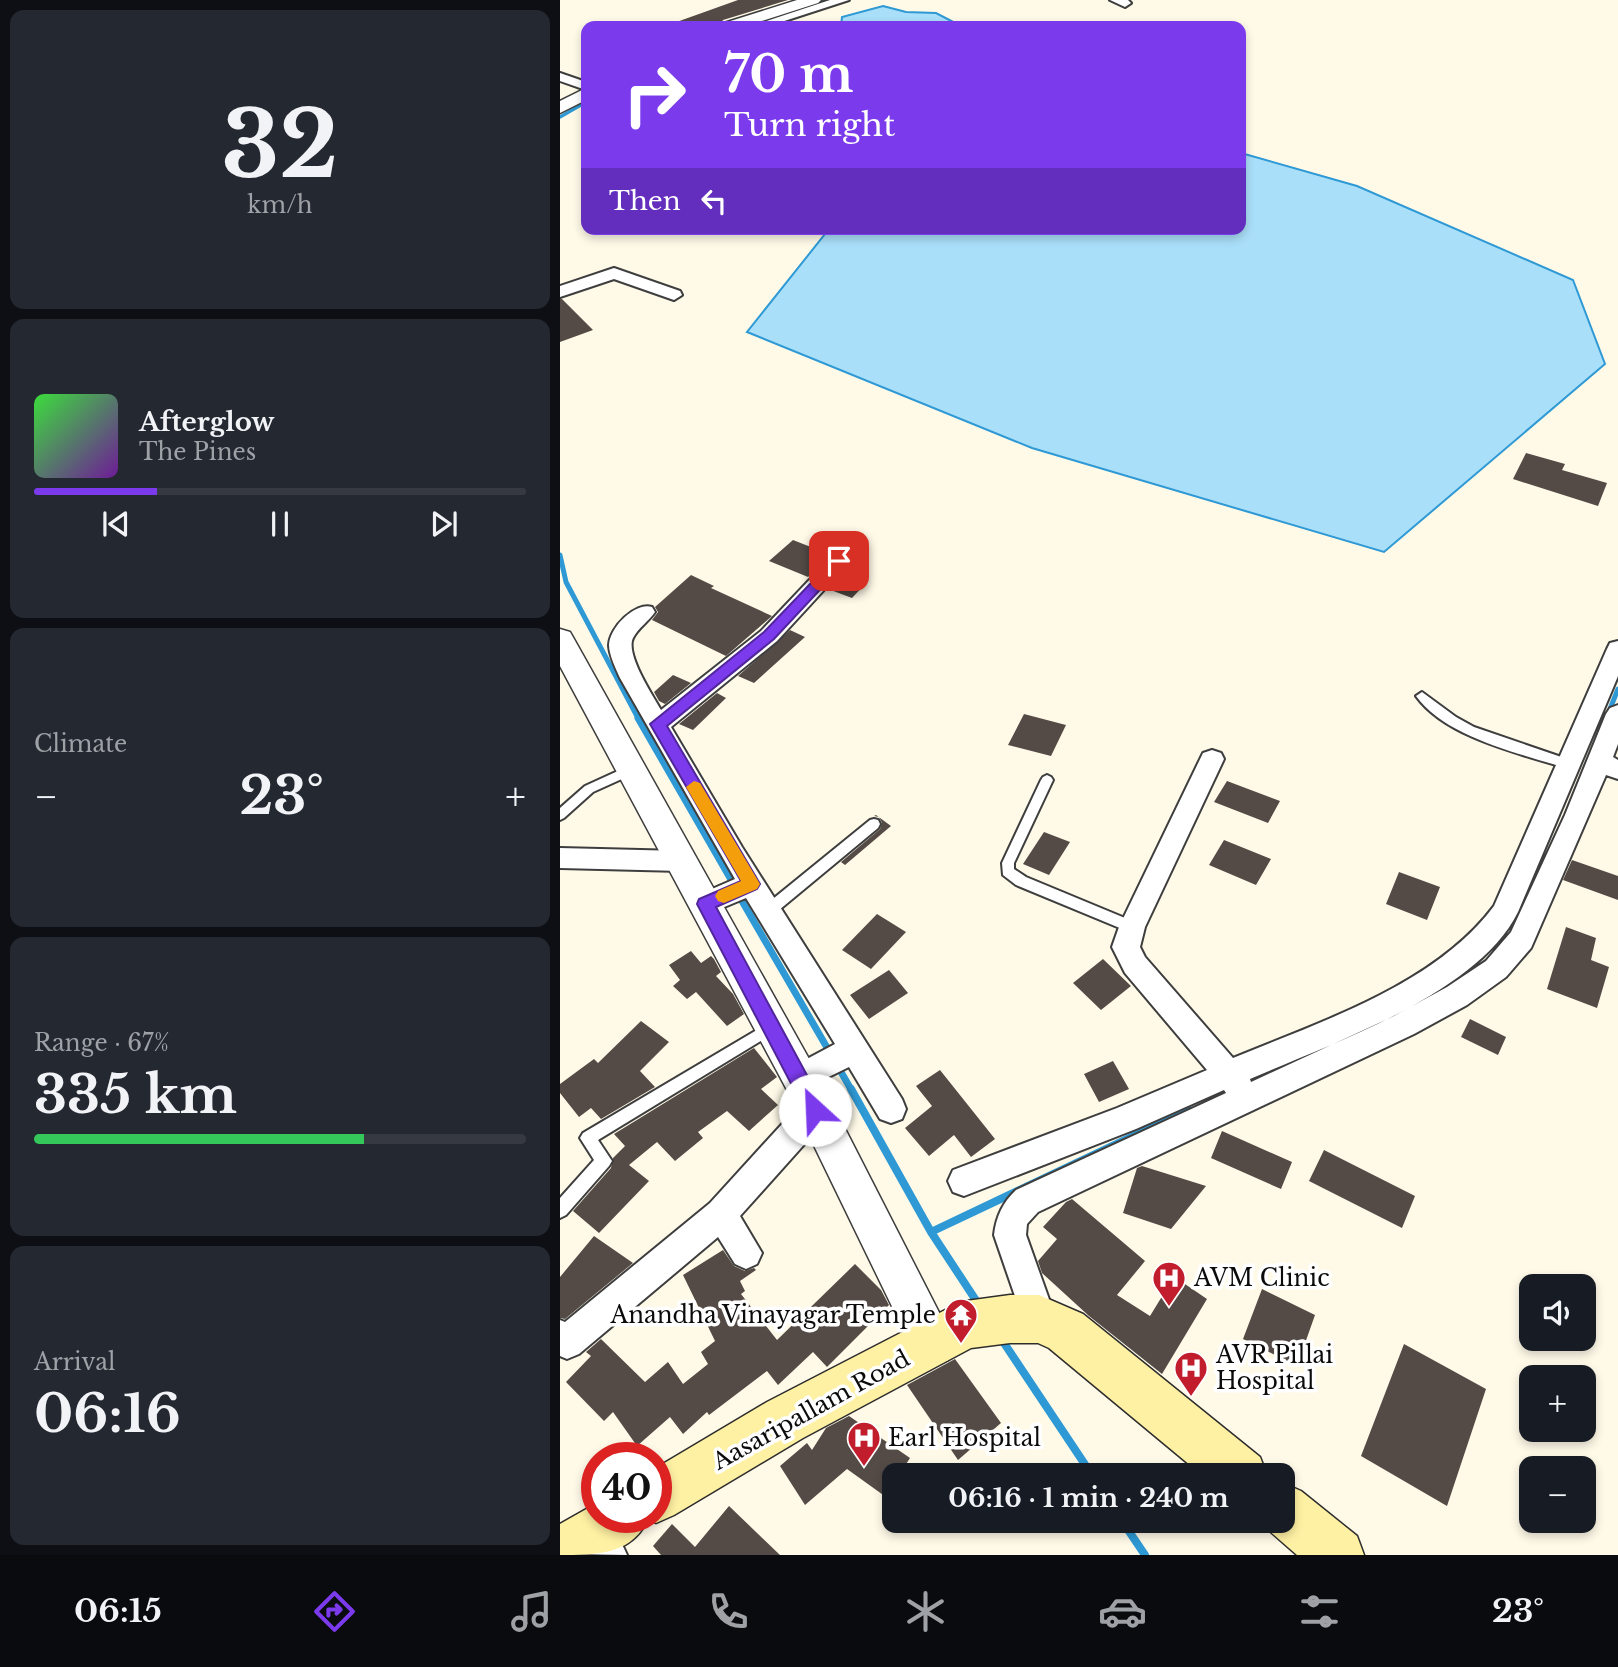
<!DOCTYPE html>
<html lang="en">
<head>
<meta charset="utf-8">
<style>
	body { margin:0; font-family:"Libre Baskerville",serif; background:#242831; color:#f1f3f6; height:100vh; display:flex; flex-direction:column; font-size:26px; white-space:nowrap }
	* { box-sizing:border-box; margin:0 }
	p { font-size:23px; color:#9ea1a6 }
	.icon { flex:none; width:38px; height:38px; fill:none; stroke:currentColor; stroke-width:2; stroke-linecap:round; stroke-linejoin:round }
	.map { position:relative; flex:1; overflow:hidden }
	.drawer { display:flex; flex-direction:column; gap:10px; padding:10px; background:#0d0f14; width:560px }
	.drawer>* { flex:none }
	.banner { position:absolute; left:21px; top:21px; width:665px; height:214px; border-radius:14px; box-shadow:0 4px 10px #0003; background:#7c3aed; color:#fff; overflow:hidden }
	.controls { position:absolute; left:959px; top:1274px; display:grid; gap:14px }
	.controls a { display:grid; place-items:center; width:77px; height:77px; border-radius:14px; background:#171b24; box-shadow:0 4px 10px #0003; font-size:35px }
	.speed { position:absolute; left:21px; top:1442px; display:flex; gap:14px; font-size:35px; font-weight:700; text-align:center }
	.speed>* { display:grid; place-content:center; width:91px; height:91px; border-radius:50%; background:#171b24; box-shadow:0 4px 10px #0003; line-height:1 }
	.speed .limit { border:10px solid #d22; background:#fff; color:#111 }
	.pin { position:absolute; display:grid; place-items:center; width:60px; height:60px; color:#fff; margin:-30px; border-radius:14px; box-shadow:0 4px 10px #0006 }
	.me { position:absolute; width:77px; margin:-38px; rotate:335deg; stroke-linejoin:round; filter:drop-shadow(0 0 5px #0008) }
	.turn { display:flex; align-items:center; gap:24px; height:147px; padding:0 28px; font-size:32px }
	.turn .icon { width:91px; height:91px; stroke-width:2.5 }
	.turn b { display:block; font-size:49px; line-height:60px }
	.then { display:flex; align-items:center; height:66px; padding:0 28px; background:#0003; gap:14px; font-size:26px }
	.big { font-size:52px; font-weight:700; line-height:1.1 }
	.drawer .widget { flex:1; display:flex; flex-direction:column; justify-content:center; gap:10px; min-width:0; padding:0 24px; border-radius:14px; background:#242831 }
	.drawer .dial { align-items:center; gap:0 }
	.dial b { font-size:91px; line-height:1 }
	.song { display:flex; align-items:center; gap:21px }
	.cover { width:84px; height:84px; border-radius:10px; background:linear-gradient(135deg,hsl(120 70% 55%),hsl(280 70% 35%)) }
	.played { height:7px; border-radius:4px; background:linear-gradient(90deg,#7c3aed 25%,#363941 25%) }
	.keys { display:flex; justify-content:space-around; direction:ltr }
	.heat { display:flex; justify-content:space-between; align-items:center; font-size:38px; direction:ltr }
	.charge { height:10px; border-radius:5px; background:linear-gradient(90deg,#34c759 67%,#363941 0) }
	.trip { position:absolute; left:322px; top:1463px; width:413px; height:70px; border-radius:14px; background:#171b24; box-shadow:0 4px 10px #0003; font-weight:700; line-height:70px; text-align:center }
	.tab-bar { display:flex; height:112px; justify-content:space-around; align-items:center; background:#090b0e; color:#9ea1a6 }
	.tab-bar .icon { width:49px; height:49px }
	.tab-bar .active { color:#7c3aed }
	.tab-bar b { font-size:32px; color:#f1f3f6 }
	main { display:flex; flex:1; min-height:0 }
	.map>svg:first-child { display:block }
</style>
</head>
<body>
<main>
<section class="drawer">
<div class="widget dial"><b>32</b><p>km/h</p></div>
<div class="widget">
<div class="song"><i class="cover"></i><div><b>Afterglow</b><p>The Pines</p></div></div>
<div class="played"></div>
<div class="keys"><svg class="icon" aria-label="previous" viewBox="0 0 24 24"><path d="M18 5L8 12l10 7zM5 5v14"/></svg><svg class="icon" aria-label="pause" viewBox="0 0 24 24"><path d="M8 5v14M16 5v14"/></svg><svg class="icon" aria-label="next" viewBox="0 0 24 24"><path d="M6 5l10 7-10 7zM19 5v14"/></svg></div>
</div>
<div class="widget"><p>Climate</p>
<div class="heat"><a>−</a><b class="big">23°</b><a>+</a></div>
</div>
<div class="widget"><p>Range · 67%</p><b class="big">335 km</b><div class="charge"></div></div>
<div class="widget"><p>Arrival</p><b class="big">06:16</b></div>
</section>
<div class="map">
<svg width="1058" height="1555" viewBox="0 0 1058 1555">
	<rect width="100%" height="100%" fill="#fffae8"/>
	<path fill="#aadff9" stroke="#2e99d4" stroke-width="2" d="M323 6 346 12 376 13 401 26H281L282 17Z
		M681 153 797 186 1013 280 1045 364 824 552 472 448 187 332 269 229H681Z"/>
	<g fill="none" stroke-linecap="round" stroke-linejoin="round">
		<path stroke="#2e99d4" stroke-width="3.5" d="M251 5 266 0
			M0 117 26 102"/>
		<path stroke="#2e99d4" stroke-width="5" d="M0 555 6 582 79 720
			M1048 714 1058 689"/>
		<path stroke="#2e99d4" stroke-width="7" d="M78 718 173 883
			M182 901 269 1051
			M281 1072 292 1091"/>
		<path stroke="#2e99d4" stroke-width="8" d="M291 1089 371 1232 419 1305
			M371 1232 628 1110
			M440 1337 532 1475
			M562 1521 585 1555"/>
	</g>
	<path fill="#544b47" d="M178 0H228L163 20 159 26H111V24Z
		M0 299H2L33 330 0 342Z
		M966 453 1005 464 1002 470 1047 483 1038 506 953 479Z
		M233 540 266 553 255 564 260 565 248 577 209 561Z
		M283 573 307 582 292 598 268 589Z
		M131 575 154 586 151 588 212 616 166 656 92 620 98 612 95 607Z
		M230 630 245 637 194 683 178 676Z
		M113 675 131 683 105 704 99 701 94 692Z
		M157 693 166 698 133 730 119 724Z
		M464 714 506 725 491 756 448 745Z
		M667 781 720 801 708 823 654 802Z
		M316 815 331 826 285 865 281 862 320 829 322 823 319 817 314 816Z
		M484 832 510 842 489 875 463 864Z
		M664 840 711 859 696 885 649 865Z
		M1012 860 1058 876V900L1003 880Z
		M839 872 880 887 867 920 826 904Z
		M317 914 346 932 311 969 282 950Z
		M1006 927 1036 938 1031 960 1049 967 1037 1008 987 989Z
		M131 951 141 963 151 956 154 959 161 972 156 976 173 994 184 1014 167 1026 136 992 127 999 113 986 120 980 109 965Z
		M543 959 571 986 541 1010 513 983Z
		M329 970 348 993 309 1019 290 995Z
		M910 1019 946 1037 938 1055 901 1037Z
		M81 1021 109 1042 80 1071 95 1087 41 1119 31 1108 19 1117 0 1093V1084L34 1059 38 1063Z
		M194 1048 217 1077 201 1089 218 1105 189 1131 167 1111 138 1132 143 1138 115 1161 97 1142 69 1165 89 1181 39 1233 13 1211 51 1168 53 1158 65 1146 54 1134Z
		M553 1061 569 1089 539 1102 524 1074Z
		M380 1070 435 1139 411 1157 394 1135 369 1156 345 1128 372 1106 356 1086Z
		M662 1131 732 1162 721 1189 651 1158Z
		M764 1150 855 1196 842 1228 749 1181Z
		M582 1166 646 1186 611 1229 563 1213 577 1168Z
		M512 1199 585 1261 557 1295 590 1316 612 1280H619L647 1299 602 1374 529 1316 482 1273 478 1261 497 1239 483 1227 506 1202Z
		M34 1236 73 1263 5 1319 0 1318V1277Z
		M163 1250 174 1266 185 1271 194 1268 196 1270 180 1281 185 1291 181 1294 217 1340 295 1264 321 1290 329 1305 267 1367 253 1352 218 1385 207 1371 149 1415 147 1412 123 1434 110 1417 77 1446 53 1412 44 1421 6 1382 31 1356 26 1352 41 1339 85 1382 108 1362 123 1384 148 1364 141 1352 155 1341 123 1275Z
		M702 1289 755 1315 737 1366 683 1339Z
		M844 1344 926 1389 887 1506 801 1456Z
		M395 1359 441 1423 398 1460 347 1385Z
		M289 1416 350 1458 339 1475H334V1483L326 1497 287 1469 245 1505 220 1466 247 1443 252 1450 266 1428Z
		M169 1506 220 1555H101L93 1546 112 1524 135 1547Z"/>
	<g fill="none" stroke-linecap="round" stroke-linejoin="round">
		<defs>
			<path id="service" d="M862 692 896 717 914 727 1013 761 1015 764 1009 769C962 754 886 738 856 696Z
				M71 765 77 770 75 773 33 792 4 818 0 820V808L25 786Z
				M487 775 491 777 493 780 454 863V869L466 877 577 923 579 927 577 931 572 933 567 931 456 885 443 875 442 863 481 780 483 777Z
				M314 819 318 820 320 824 318 828 213 915 208 917 203 915 201 911 203 907 310 820Z
				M212 1021 217 1023 219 1027 217 1031 38 1140 52 1161 49 1166 6 1215 0 1218V1198L34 1160 20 1138 23 1133Z"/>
			<path id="minor" d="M270 0H289L209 26H191Z
				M550 0H568L571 3 565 7Z
				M0 73 26 82V90L0 81Z
				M54 268 120 291 122 295 114 300 54 279 0 297V286Z
				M279 554 286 556 290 561 286 566 217 641 111 727 182 847 342 1099 346 1109 342 1119 331 1123 320 1119 289 1067 240 1091 230 1088 225 1078 230 1068 275 1044 186 898 145 915 136 912 132 904 136 896 175 879 60 678C56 669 49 655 49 645 50 627 75 602 92 607L95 612C89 621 78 628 73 638 65 654 93 696 101 710L201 631 272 556Z
				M1058 641V676L958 912C918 994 770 1044 690 1079L691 1082 834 1016 887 987 926 961 951 932 1005 815 1046 714 1050 708 1058 705V744L1053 757 1058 760V779L1046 775 971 948 946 977 907 1005 854 1034 478 1212 467 1224 466 1235 496 1319 491 1331 479 1336 467 1331 434 1235C436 1217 443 1202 456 1190L666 1093 664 1090 576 1129 404 1196 393 1192 388 1181 393 1170 557 1108 647 1070 565 973 552 947 559 927 643 753 652 750 661 753 664 759 585 927 580 947 585 957 673 1058C762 1021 875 985 934 906L1047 649 1050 643Z
				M0 848 121 851 130 854 134 861 130 868 121 871 0 868Z
				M255 1096 266 1100 270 1110 266 1120 180 1216 202 1253 197 1264 186 1269 175 1264 158 1237 19 1354 7 1359 0 1356V1320L5 1322 150 1203 244 1100Z
				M23 1523 61 1542 67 1555 10 1554 5 1541 10 1528Z"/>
			<path id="tertiary" d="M237 0H261L258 3 186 26H162L164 23Z
				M26 88V100L0 113V101Z
				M0 629 10 632 14 639 253 1066 388 1330 395 1345 388 1360 373 1367 358 1360 227 1090 0 666Z"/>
			<path id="secondary" d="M450 1295H479L523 1314 700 1457 707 1475H642L489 1348 478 1343H450L411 1348 243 1438 114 1515 96 1523 88 1519C72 1555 36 1555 0 1555V1524L37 1503V1517H96V1468L207 1402 389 1308 406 1301Z
				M723 1483 741 1491 797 1536 804 1555H737L705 1527 702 1521H723Z"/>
		</defs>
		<use href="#service" stroke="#3e3e3e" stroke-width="4"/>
		<use href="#minor" stroke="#3e3e3e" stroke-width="4"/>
		<use href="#tertiary" stroke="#3e3e3e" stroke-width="3"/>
		<use href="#secondary" stroke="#2d2d2d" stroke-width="3"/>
		<use href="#service" fill="#fff" fill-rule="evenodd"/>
		<use href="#minor" fill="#fff" fill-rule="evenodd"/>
		<use href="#tertiary" fill="#fff" fill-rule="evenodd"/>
		<use href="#secondary" fill="#fff1a3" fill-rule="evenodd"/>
	</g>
	<path fill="#7c3aed" stroke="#51269a" stroke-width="2" d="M279 557 284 558V564L214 639 107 726 200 884 197 889 156 907 262 1103 265 1110 262 1116 255 1119 248 1116 137 904 139 899 181 881 90 724 204 632 275 558Z"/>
	<path fill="#f59e0b" d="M134 781 140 783 200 884 197 889 164 903 158 901 155 896 158 891 181 881 126 787Z"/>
	<defs>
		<symbol id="hospital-pin" viewBox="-11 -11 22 30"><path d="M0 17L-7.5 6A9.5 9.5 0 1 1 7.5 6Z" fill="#c11d2c" stroke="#fff"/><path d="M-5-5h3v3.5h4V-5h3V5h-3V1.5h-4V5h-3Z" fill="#fff"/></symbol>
		<symbol id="temple-pin" viewBox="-11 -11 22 30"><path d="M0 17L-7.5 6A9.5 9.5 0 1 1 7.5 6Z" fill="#c11d2c" stroke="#fff"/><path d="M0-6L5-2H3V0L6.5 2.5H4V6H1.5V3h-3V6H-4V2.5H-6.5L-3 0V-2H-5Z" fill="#fff"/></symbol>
	</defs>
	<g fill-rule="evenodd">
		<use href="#hospital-pin" x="590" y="1259" width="38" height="52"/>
		<use href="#temple-pin" x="382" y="1296" width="38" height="52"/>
		<use href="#hospital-pin" x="612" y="1349" width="38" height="52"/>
		<use href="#hospital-pin" x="285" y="1419" width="38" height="52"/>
	</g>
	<g text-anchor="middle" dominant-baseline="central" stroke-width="7" stroke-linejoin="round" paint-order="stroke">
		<g font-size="23" fill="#0b0b0b" stroke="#fff" text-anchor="start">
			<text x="634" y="1278">AVM Clinic</text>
			<text x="376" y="1315" text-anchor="end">Anandha Vinayagar Temple</text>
			<text x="656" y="1355">AVR Pillai<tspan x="656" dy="26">Hospital</tspan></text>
			<text x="328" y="1438">Earl Hospital</text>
		</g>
		<g font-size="23" fill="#0b0b0b" stroke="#fff">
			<text transform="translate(251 1410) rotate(-29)">Aasaripallam Road</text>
		</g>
	</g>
</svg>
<div class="controls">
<a><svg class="icon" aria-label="sound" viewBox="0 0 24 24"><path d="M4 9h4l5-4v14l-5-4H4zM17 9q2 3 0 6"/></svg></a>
<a>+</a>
<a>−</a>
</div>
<div class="speed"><div class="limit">40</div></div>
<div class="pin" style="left:279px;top:561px;background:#d93025"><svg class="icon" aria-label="arrive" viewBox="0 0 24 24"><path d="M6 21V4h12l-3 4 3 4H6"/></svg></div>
<svg class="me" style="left:255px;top:1110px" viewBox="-20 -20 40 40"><circle r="19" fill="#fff"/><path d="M0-13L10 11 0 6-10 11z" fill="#7c3aed"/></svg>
<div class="trip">06:16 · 1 min · 240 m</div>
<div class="banner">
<div class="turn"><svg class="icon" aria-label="right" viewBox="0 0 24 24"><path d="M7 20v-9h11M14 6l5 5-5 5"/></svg><div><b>70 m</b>Turn right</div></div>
<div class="then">Then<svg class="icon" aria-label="left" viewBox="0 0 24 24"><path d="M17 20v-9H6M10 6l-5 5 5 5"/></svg></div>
</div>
</div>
</main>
<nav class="tab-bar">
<b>06:15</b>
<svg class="icon active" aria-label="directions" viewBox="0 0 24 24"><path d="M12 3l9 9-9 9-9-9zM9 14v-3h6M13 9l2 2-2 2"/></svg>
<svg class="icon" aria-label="music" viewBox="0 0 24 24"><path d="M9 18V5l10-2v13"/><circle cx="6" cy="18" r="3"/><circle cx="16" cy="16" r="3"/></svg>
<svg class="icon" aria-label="phone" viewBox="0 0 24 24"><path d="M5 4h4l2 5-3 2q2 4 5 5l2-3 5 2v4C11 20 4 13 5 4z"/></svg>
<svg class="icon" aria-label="climate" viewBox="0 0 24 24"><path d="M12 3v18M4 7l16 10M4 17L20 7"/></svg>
<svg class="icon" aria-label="car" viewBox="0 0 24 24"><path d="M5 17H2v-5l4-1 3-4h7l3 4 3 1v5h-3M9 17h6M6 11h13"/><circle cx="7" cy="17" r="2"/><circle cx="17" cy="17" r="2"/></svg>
<svg class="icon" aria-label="filters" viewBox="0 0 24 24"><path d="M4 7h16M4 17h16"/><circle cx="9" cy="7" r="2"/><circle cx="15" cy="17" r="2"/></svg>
<b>23°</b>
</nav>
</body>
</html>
